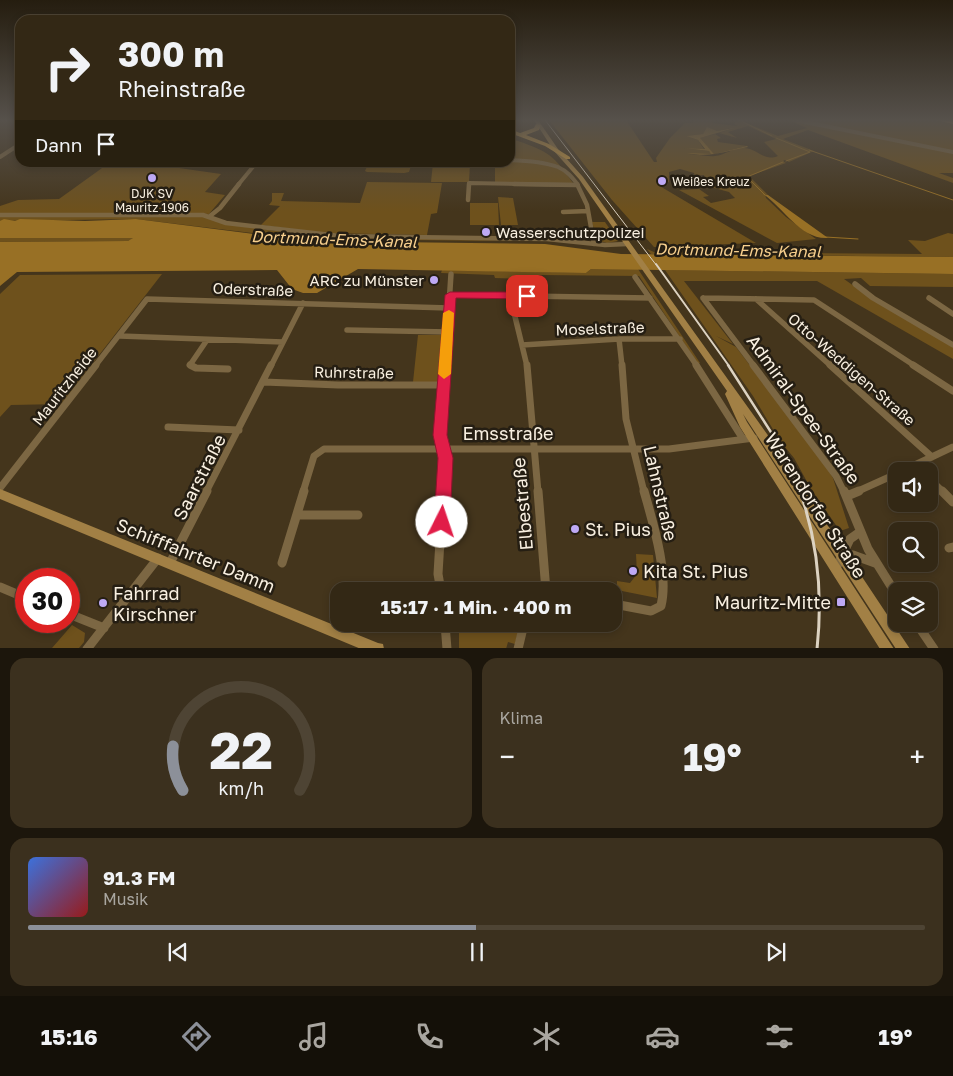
<!DOCTYPE html>
<html lang="de">
<head>
<meta charset="utf-8">
<style>
	body { margin:0; font-family:"Golos Text",sans-serif; background:#3b301e; color:#f1f3f6; height:100vh; display:flex; flex-direction:column; font-size:19px; white-space:nowrap }
	* { box-sizing:border-box; margin:0 }
	p { font-size:16px; color:#a9a6a0 }
	.icon { flex:none; width:28px; height:28px; fill:none; stroke:currentColor; stroke-width:2; stroke-linecap:round; stroke-linejoin:round }
	.map { position:relative; height:648px; overflow:hidden }
	.details { display:flex; flex-direction:column; gap:10px; padding:10px; background:#1c160c; flex:1 }
	.details>* { flex:none }
	.hud { position:absolute; left:15px; top:15px; width:500px; height:152px; border-radius:15px; box-shadow:0 2px 8px #0003,0 0 0 1px #4e4434; background:#332815; color:#f1f3f6; overflow:hidden }
	.fabs { position:absolute; left:888px; top:462px; display:grid; gap:10px }
	.fabs a { display:grid; place-items:center; width:50px; height:50px; border-radius:10px; background:#332815; box-shadow:0 2px 8px #0003,0 0 0 1px #4e4434; font-size:25px }
	.speed { position:absolute; left:15px; top:568px; display:flex; gap:10px; font-size:25px; font-weight:700; text-align:center }
	.speed>* { display:grid; place-content:center; width:65px; height:65px; border-radius:50%; background:#332815; box-shadow:0 2px 8px #0003,0 0 0 1px #4e4434; line-height:1 }
	.speed .limit { border:8px solid #d22; background:#fff; color:#111 }
	.pin { position:absolute; display:grid; place-items:center; width:42px; height:42px; color:#fff; margin:-21px; border-radius:10px; box-shadow:0 2px 8px #0006 }
	.me { position:absolute; width:55px; margin:-28px; rotate:4deg; stroke-linejoin:round; filter:drop-shadow(0 0 4px #0008) }
	.turn { display:flex; align-items:center; gap:18px; height:105px; padding:0 20px; font-size:22px }
	.turn .icon { width:65px; height:65px; stroke-width:2.5 }
	.turn b { display:block; font-size:35px; line-height:42px }
	.then { display:flex; align-items:center; height:48px; padding:0 20px; background:#0003; gap:10px; font-size:19px }
	.big { font-size:38px; font-weight:700; line-height:1.1 }
	.details .widget { flex:1; display:flex; flex-direction:column; justify-content:center; gap:8px; min-width:0; padding:0 18px; border-radius:15px; background:#3b301e }
	.details .dial { align-items:center; gap:0 }
	.dial svg { height:130px; overflow:visible; fill:none; stroke:#4e4434; stroke-width:7; stroke-linecap:round; text-anchor:middle }
	.dial text { fill:#f1f3f6; stroke:none }
	.song { display:flex; align-items:center; gap:15px }
	.cover { width:60px; height:60px; border-radius:8px; background:linear-gradient(135deg,hsl(220 70% 55%),hsl(0 70% 35%)) }
	.played { height:5px; border-radius:2px; background:linear-gradient(90deg,#8c9099 50%,#4e4434 50%) }
	.keys { display:flex; justify-content:space-around; direction:ltr }
	.heat { display:flex; justify-content:space-between; align-items:center; font-size:28px; direction:ltr }
	.details .tiles { flex:1; display:grid; gap:10px; grid-template-columns:1fr 1fr }
	.widget:last-child { grid-column:span 2 }
	.trip { position:absolute; left:330px; top:582px; width:292px; height:50px; border-radius:15px; background:#332815; box-shadow:0 2px 8px #0003,0 0 0 1px #4e4434; font-weight:700; line-height:50px; text-align:center }
	.dock { display:flex; height:80px; justify-content:space-around; align-items:center; background:#141008; color:#a9a6a0 }
	.dock .icon { width:35px; height:35px }
	.dock .current { color:#8c9099 }
	.dock b { font-size:22px; color:#f1f3f6 }
	.map>svg:first-child { display:block }
</style>
</head>
<body>
<div class="map">
<svg width="953" height="649" viewBox="0 0 953 649">
	<rect width="100%" height="100%" fill="#44351c"/>
	<path fill="#6e511c" fill-rule="evenodd" d="M549 120H626L654 162H657L656 158 670 138 685 123H693L694 120H715L712 123 737 126 734 123 739 120 778 136 807 128 788 120 803 123 795 120H931L953 123V173H939L953 178V183L808 130 783 139 814 151 789 162 785 160 783 161 786 163 749 176 768 195 765 194 766 198 786 217 816 239 777 243 679 190 699 189 709 196 703 197 711 203 735 198 729 192 707 186 704 175 695 176 694 173 680 169 669 172V182L658 185 756 243 654 247 612 200ZM748 126 776 139 764 142 778 156C764 162 758 149 745 148 734 147 725 155 715 156 707 157 696 154 688 154H712L709 151 684 148 704 149 698 140 686 136 703 134 706 129 717 131 737 127 719 133 737 138 728 132Z
		M715 134 721 138 717 139 718 142 747 146 714 154 699 138Z
		M510 138C547 152 550 150 573 183L495 182V164H470L469 182H431L433 163 510 162Z
		M369 162H412V163L409 172 404 173 367 172 365 171Z
		M109 163H183L178 166H165L221 174 205 192 225 195 209 214 195 213 224 224 314 236 516 241 312 239 284 236 272 232 269 235 136 219 0 221V206L18 200 59 199Z
		M367 182 442 183 437 213 431 214 427 235 323 233 261 225 280 206 269 205 272 201V193H284L281 201 360 203Z
		M498 197 513 198 518 225H501Z
		M470 203H498L499 225H470Z
		M592 222H605L618 241 607 243 597 240Z
		M948 233 953 234V257L651 254 647 249 654 252 922 254 908 240 925 241Z
		M132 237 133 239 128 241 0 242V238Z
		M591 269H638L700 363 698 364 639 276 540 275H532L531 279 495 278 494 275 441 273 442 270 586 273Z
		M665 270 953 274V287L870 286 861 278 844 279 868 296 953 347V359L817 281H684L733 344 716 336 736 347 826 466 833 478 849 528 840 531 811 489 794 458 780 441 753 396Z
		M162 274 61 404 11 405 0 417V294L20 275Z
		M418 335H442L438 382H413Z
		M636 554 653 555 657 598 617 590V581L630 583 637 574Z
		M459 624H520L515 644 508 642 506 649 459 648Z
		M72 625 85 633 84 642 79 648H52Z"/>
	<path fill="#987025" d="M707 127 717 131 738 127 700 138 714 154 747 146 748 147C725 151 711 158 687 153L711 154 709 151 684 148 705 149 698 140 686 136 703 134Z
		M763 194 768 195 828 238C801 240 783 207 763 194Z
		M4 219 15 221 20 219 85 221 136 219 310 241 545 244 621 254 953 257V274L591 269 586 273 358 269 317 293H303L292 289 277 270 17 272 0 286V242L128 241 133 238H0V221Z"/>
	<g fill="none" stroke-linecap="round" stroke-linejoin="round">
		<path stroke="#987025" stroke-width="1" d="M739 120 772 136
			M776 138 810 152 786 161
			M809 150 953 200
			M765 195 747 177 783 162
			M825 237 858 239"/>
		<path stroke="#7c6743" stroke-width="4" d="M795 120 953 152
			M0 157 20 144
			M433 163C468 162 526 155 558 167 567 171 572 177 578 185
			M238 185 257 162
			M469 185V183L577 185"/>
		<path stroke="#7c6743" stroke-width="4.5" d="M514 184 577 185
			M577 184 587 205 594 244
			M468 200 469 184
			M563 212 588 211
			M0 215H203L226 223 340 236 547 239 605 245 627 244
			M210 216 220 208 239 184"/>
		<path stroke="#7c6743" stroke-width="5.5" d="M635 277 697 366
			M855 284 873 298 953 345
			M450 295 650 298
			M510 296 527 366
			M703 298 754 366
			M703 298 814 300 915 366
			M929 298 953 314
			M756 299 831 366
			M347 330 448 332
			M120 336 283 342
			M619 339 622 366
			M522 345 619 339H680
			M95 366 147 299 449 308
			M193 366 190 365 207 340
			M271 366 303 303
			M445 366 451 274"/>
		<path stroke="#7c6743" stroke-width="7" d="M190 365 196 368 228 369
			M527 365 538 492
			M622 365 626 419 644 492
			M696 365 743 439
			M753 365 836 476 844 492
			M830 365 932 457
			M913 365 953 391
			M264 382 338 385H444
			M168 427 239 430
			M902 471 953 447
			M929 478 943 492
			M0 488 96 365
			M206 492 271 365
			M303 492 314 456 324 449H669L754 438
			M443 492 445 458 440 435 445 365
			M856 492 896 474"/>
		<path stroke="#7c6743" stroke-width="9" d="M538 491 546 591
			M844 491 868 549 896 594
			M942 491 953 502
			M847 496 859 491
			M297 515H358
			M949 548 953 547
			M842 554 853 555 875 563
			M170 563 207 491
			M282 563 304 491
			M836 568 850 539 860 532
			M0 587 26 598
			M441 591 438 574 443 491
			M614 604 651 611 661 606C669 574 653 523 644 491
			M69 614 104 628
			M445 624 447 649
			M917 624 934 649
			M87 649 158 558
			M518 649 524 624"/>
		<path fill="#a28045" fill-rule="evenodd" d="M534 120H538L558 149 583 177 767 434 910 649H896L743 414 747 422 894 649H880L740 427 725 394 727 391 579 179 554 151Z
			M0 489 378 643 383 644 384 649H361L0 499Z"/>
		<path fill="#d9a443" fill-rule="evenodd" d="M936 120H953V124Z
			M536 124 541 125 539 130 526 135 549 144 570 157V159H566L545 146 510 133V129L520 133 534 128Z"/>
		<path stroke="#dcd2c1" stroke-width="1" d="M545 120 657 266"/>
		<path stroke="#dcd2c1" stroke-width="2" d="M656 264 729 366"/>
		<path stroke="#dcd2c1" stroke-width="2.5" d="M728 365 776 440 800 492"/>
		<path stroke="#dcd2c1" stroke-width="3" d="M800 491C818 543 823 594 817 649"/>
	</g>
	<linearGradient id="sky" x2="0" y2="1"><stop stop-color="#251d0f"/><stop offset="0.57" stop-color="#56514b"/><stop offset="1" stop-color="#56514b" stop-opacity="0"/></linearGradient>
	<rect width="953" height="211" fill="url(#sky)"/>
	<path fill="#e11d48" stroke="#92132f" d="M450 292H527L532 296 527 299 456 298 447 435 453 458 450 522 447 528 442 530 436 528 434 522 438 458 433 435 445 295Z"/>
	<path fill="#f59e0b" d="M449 310 454 313 451 374 444 379 438 374 443 313Z"/>
	<g fill="#bea9f5" stroke="#251e13" stroke-width="2">
		<circle cx="152" cy="178" r="5"/>
		<circle cx="662" cy="181" r="5"/>
		<circle cx="486" cy="232" r="5"/>
		<circle cx="434" cy="280" r="5"/>
		<circle cx="575" cy="529" r="5"/>
		<circle cx="633" cy="571" r="5"/>
		<rect x="836" y="597" width="10" height="10" rx="2.5"/>
		<circle cx="103" cy="603" r="5"/>
	</g>
	<g text-anchor="middle" dominant-baseline="central" stroke-width="5" stroke-linejoin="round" paint-order="stroke">
		<g font-size="12" fill="#f9f0e1" stroke="#251e13" text-anchor="start">
			<text x="672" y="181">Weißes Kreuz</text>
			<text x="152" y="193" text-anchor="middle">DJK SV<tspan x="152" dy="14">Mauritz 1906</tspan></text>
		</g>
		<g font-size="15" fill="#f9f0e1" stroke="#251e13" text-anchor="start">
			<text x="496" y="232">Wasserschutzpolizei</text>
			<text x="424" y="280" text-anchor="end">ARC zu Münster</text>
		</g>
		<g font-size="15" fill="#f9f0e1" stroke="#251e13">
			<text transform="translate(253 289) rotate(2)">Oderstraße</text>
			<text transform="translate(600 328) rotate(-2)">Moselstraße</text>
			<text transform="translate(852 369) rotate(41)">Otto-Weddigen-Straße</text>
			<text transform="translate(354 372) rotate(1)">Ruhrstraße</text>
			<text transform="translate(64 386) rotate(-52)">Mauritzheide</text>
		</g>
		<g font-size="16" font-style="italic" fill="#f7cf8d" stroke="#251e13">
			<text transform="translate(334 239) rotate(2)">Dortmund-Ems-Kanal</text>
			<text transform="translate(738 250) rotate(1)">Dortmund-Ems-Kanal</text>
		</g>
		<g font-size="18" fill="#f9f0e1" stroke="#251e13">
			<text transform="translate(804 409) rotate(54)">Admiral-Spee-Straße</text>
			<text x="508" y="433">Emsstraße</text>
			<text transform="translate(199 477) rotate(-63)">Saarstraße</text>
			<text transform="translate(661 493) rotate(77)">Lahnstraße</text>
			<text transform="translate(522 504) rotate(-95)">Elbestraße</text>
			<text transform="translate(816 505) rotate(57)">Warendorfer Straße</text>
			<text transform="translate(196 555) rotate(22)">Schifffahrter Damm</text>
		</g>
		<g font-size="18" fill="#f9f0e1" stroke="#251e13" text-anchor="start">
			<text x="585" y="529">St. Pius</text>
			<text x="643" y="571">Kita St. Pius</text>
			<text x="113" y="593">Fahrrad<tspan x="113" dy="21">Kirschner</tspan></text>
			<text x="831" y="602" text-anchor="end">Mauritz-Mitte</text>
		</g>
	</g>
</svg>
<div class="fabs">
<a><svg class="icon" aria-label="sound" viewBox="0 0 24 24"><path d="M4 9h4l5-4v14l-5-4H4zM17 9q2 3 0 6"/></svg></a>
<a><svg class="icon" aria-label="search" viewBox="0 0 24 24"><circle cx="10" cy="10" r="6"/><path d="M15 15l6 6"/></svg></a>
<a><svg class="icon" aria-label="layers" viewBox="0 0 24 24"><path d="M12 4l9 5-9 5-9-5zM3 14l9 5 9-5"/></svg></a>
</div>
<div class="speed"><div class="limit">30</div></div>
<div class="pin" style="left:527px;top:296px;background:#d93025"><svg class="icon" aria-label="arrive" viewBox="0 0 24 24"><path d="M6 21V4h12l-3 4 3 4H6"/></svg></div>
<svg class="me" style="left:442px;top:522px" viewBox="-20 -20 40 40"><circle r="19" fill="#fff"/><path d="M0-13L10 11 0 6-10 11z" fill="#e11d48"/></svg>
<div class="trip">15:17 · 1 Min. · 400 m</div>
<div class="hud">
<div class="turn"><svg class="icon" aria-label="right" viewBox="0 0 24 24"><path d="M7 20v-9h11M14 6l5 5-5 5"/></svg><div><b>300 m</b>Rheinstraße</div></div>
<div class="then">Dann<svg class="icon" aria-label="arrive" viewBox="0 0 24 24"><path d="M6 21V4h12l-3 4 3 4H6"/></svg></div>
</div>
</div>
<section class="details">
<div class="tiles">
<div class="widget dial"><svg viewBox="0 0 100 80">
<path d="M14 69A42 42 0 1 1 86 69"/>
<path d="M14 69A42 42 0 0 1 8 42" stroke="#8c9099"/>
<text x="50" y="56" font-size="32" font-weight="700">22</text>
<text x="50" y="72" font-size="11">km/h</text>
</svg></div>
<div class="widget"><p>Klima</p>
<div class="heat"><a>−</a><b class="big">19°</b><a>+</a></div>
</div>
<div class="widget">
<div class="song"><i class="cover"></i><div><b>91.3 FM</b><p>Musik</p></div></div>
<div class="played"></div>
<div class="keys"><svg class="icon" aria-label="previous" viewBox="0 0 24 24"><path d="M18 5L8 12l10 7zM5 5v14"/></svg><svg class="icon" aria-label="pause" viewBox="0 0 24 24"><path d="M8 5v14M16 5v14"/></svg><svg class="icon" aria-label="next" viewBox="0 0 24 24"><path d="M6 5l10 7-10 7zM19 5v14"/></svg></div>
</div>
</div>
</section>
<nav class="dock">
<b>15:16</b>
<svg class="icon current" aria-label="directions" viewBox="0 0 24 24"><path d="M12 3l9 9-9 9-9-9zM9 14v-3h6M13 9l2 2-2 2"/></svg>
<svg class="icon" aria-label="music" viewBox="0 0 24 24"><path d="M9 18V5l10-2v13"/><circle cx="6" cy="18" r="3"/><circle cx="16" cy="16" r="3"/></svg>
<svg class="icon" aria-label="phone" viewBox="0 0 24 24"><path d="M5 4h4l2 5-3 2q2 4 5 5l2-3 5 2v4C11 20 4 13 5 4z"/></svg>
<svg class="icon" aria-label="climate" viewBox="0 0 24 24"><path d="M12 3v18M4 7l16 10M4 17L20 7"/></svg>
<svg class="icon" aria-label="car" viewBox="0 0 24 24"><path d="M5 17H2v-5l4-1 3-4h7l3 4 3 1v5h-3M9 17h6M6 11h13"/><circle cx="7" cy="17" r="2"/><circle cx="17" cy="17" r="2"/></svg>
<svg class="icon" aria-label="filters" viewBox="0 0 24 24"><path d="M4 7h16M4 17h16"/><circle cx="9" cy="7" r="2"/><circle cx="15" cy="17" r="2"/></svg>
<b>19°</b>
</nav>
</body>
</html>
